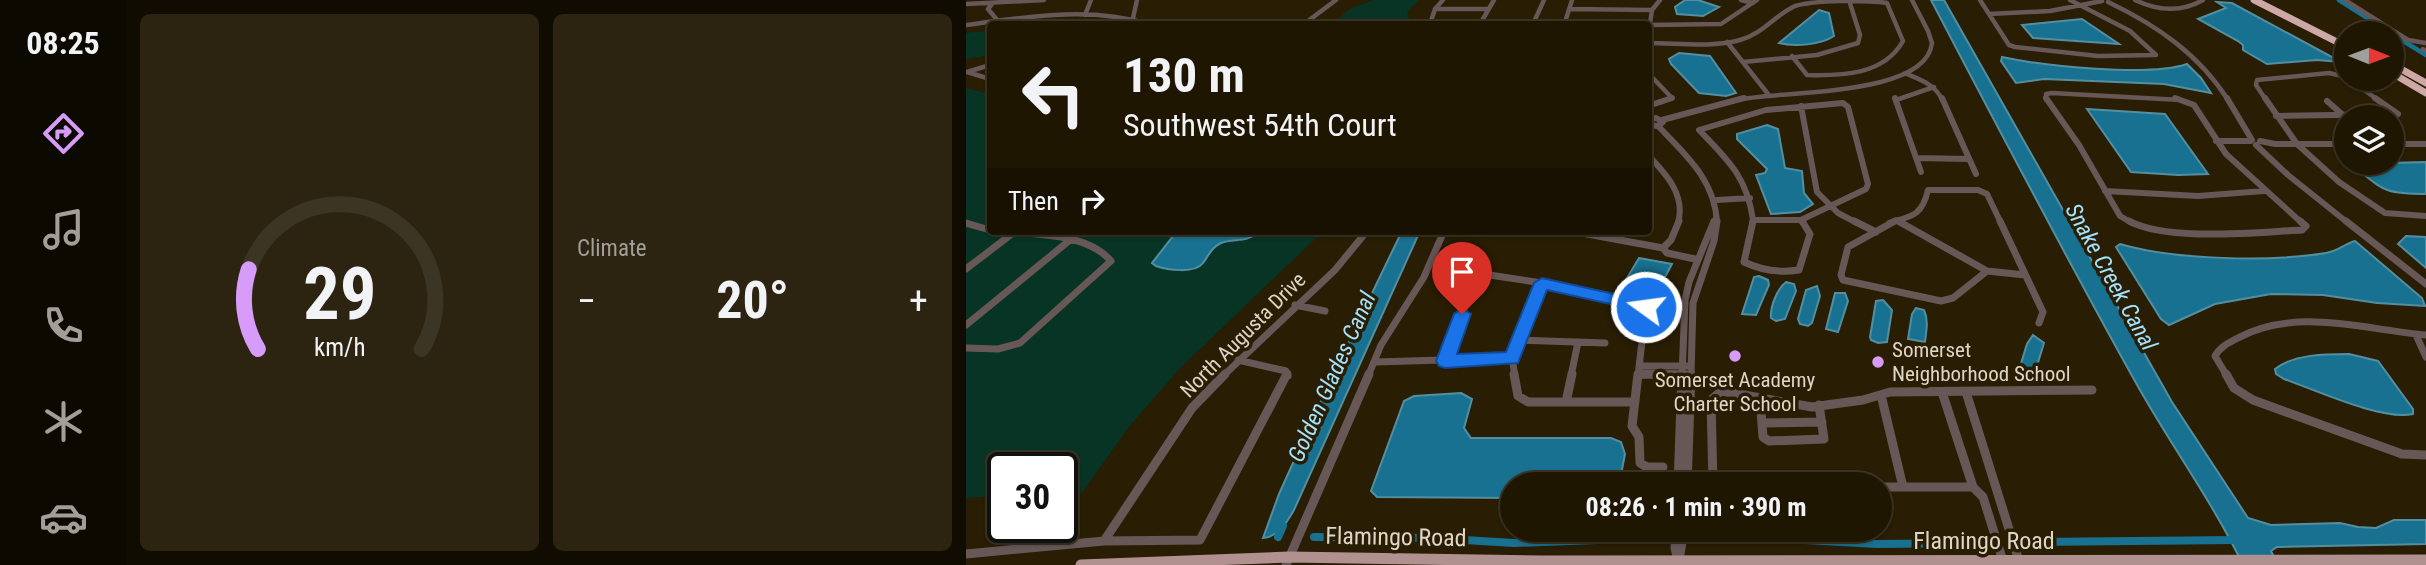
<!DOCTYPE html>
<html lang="en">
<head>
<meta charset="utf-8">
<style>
	body { margin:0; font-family:"Roboto Condensed",sans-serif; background:#2c2311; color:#f1f3f6; height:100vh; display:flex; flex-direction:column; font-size:26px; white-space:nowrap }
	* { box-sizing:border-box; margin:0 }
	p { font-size:23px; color:#a19f99 }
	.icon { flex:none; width:38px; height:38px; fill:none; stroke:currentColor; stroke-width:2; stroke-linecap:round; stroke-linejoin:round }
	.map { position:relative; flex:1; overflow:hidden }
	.sheet { display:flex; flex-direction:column; gap:14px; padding:14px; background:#110c01; width:840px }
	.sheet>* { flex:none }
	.guide { position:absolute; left:21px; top:21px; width:665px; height:214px; border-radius:7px; box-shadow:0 2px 5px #0004,0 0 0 2px #3c3524; background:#1f1602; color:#f1f3f6; overflow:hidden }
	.needle { width:46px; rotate:91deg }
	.tools { position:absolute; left:1368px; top:21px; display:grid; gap:14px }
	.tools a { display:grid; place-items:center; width:70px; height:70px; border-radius:50%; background:#1f1602; box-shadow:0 2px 5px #0004,0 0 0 2px #3c3524; font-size:35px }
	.speed { position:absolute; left:21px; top:452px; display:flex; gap:14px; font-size:35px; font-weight:700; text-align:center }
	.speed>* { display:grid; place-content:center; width:91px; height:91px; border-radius:50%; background:#1f1602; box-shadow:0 2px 5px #0004,0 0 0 2px #3c3524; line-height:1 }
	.speed .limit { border:4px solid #111; border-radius:10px; background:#fff; color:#111 }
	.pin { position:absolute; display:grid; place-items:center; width:60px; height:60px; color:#fff; margin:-72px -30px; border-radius:50% 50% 50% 0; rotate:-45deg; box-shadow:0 0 7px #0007 }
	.pin .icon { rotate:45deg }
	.me { position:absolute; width:77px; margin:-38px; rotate:284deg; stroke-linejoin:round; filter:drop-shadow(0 0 5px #0008) }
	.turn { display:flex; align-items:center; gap:24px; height:147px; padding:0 21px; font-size:32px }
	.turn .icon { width:91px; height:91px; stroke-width:2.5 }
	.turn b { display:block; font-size:49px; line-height:60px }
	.then { display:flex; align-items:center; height:66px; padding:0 21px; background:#0003; gap:14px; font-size:26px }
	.big { font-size:52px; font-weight:700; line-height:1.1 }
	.sheet .card { flex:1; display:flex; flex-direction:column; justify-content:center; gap:10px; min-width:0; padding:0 24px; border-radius:10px; background:#2c2311 }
	.sheet .dial { align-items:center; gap:0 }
	.dial svg { height:182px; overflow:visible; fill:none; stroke:#3c3524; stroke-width:7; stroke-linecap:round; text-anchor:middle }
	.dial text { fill:#f1f3f6; stroke:none }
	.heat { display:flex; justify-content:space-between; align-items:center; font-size:38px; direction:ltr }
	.sheet .tiles { flex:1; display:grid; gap:14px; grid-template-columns:repeat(2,1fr) }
	.trip { position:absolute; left:534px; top:472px; width:392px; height:70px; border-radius:35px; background:#1f1602; box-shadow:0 2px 5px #0004,0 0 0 2px #3c3524; font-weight:700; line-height:70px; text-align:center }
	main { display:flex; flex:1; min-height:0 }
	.tabs { display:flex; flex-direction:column; width:126px; justify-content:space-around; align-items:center; background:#0c0901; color:#a19f99 }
	.tabs .icon { width:49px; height:49px }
	.tabs .selected { color:#d79bf9 }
	.tabs b { font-size:32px; color:#f1f3f6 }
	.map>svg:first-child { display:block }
</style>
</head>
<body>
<main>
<nav class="tabs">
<b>08:25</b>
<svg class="icon selected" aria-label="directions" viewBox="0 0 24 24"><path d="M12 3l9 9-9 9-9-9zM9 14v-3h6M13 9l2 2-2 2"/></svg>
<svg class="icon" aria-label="music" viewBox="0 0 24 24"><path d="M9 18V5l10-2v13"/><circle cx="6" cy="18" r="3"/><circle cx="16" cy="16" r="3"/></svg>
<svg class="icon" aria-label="phone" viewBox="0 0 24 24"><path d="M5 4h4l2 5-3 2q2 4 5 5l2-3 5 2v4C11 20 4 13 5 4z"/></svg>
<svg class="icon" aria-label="climate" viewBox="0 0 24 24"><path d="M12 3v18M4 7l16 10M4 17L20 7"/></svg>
<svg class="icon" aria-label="car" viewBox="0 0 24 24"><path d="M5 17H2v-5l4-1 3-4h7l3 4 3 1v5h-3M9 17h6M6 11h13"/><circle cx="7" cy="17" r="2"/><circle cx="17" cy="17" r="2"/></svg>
</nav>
<section class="sheet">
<div class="tiles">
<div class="card dial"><svg viewBox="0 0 100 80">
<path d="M14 69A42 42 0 1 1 86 69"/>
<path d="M14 69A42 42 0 0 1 10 34" stroke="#d79bf9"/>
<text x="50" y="56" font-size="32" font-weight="700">29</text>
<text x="50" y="72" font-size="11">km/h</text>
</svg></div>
<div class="card"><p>Climate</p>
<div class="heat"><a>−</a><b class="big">20°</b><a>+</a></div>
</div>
</div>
</section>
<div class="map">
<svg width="1460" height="565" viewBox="0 0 1460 565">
	<rect width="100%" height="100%" fill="#291d03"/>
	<path fill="#073424" d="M407 0H453L441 12 443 18 436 24H366L384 9Z
		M24 30V55L0 59V33Z
		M0 88 24 94V231H360L349 239 213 369 162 428 116 493 96 494V467H37V496L0 498Z"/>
	<path fill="#187190" stroke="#538fa0" stroke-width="2" d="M719 0H732L753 7 737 16 711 14 709 7Z
		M965 0H978L1206 402 1282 518 1305 525 1374 523 1392 527 1410 528 1428 520H1460V544L1311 547 1305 551 1312 565H1277C1246 501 1204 444 1170 383 1099 256 1032 128 965 0Z
		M1251 2 1266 3 1375 62 1351 60 1301 64 1277 50V45L1272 41 1232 19 1260 8Z
		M853 10 863 13 868 36C855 45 828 47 813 43Z
		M1116 19 1153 44 1067 38 1056 25Z
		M713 53 744 56 770 93 760 96 733 93 705 64 703 59Z
		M1036 57C1078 66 1183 77 1221 64L1235 78 1245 93 1198 84 1078 79 1050 83 1035 61Z
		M1121 109 1199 114 1242 174 1212 175 1165 172Z
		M801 125 812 129 819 168 836 171 838 193 847 204 834 212 805 214 790 175 799 173 801 169 771 139V134Z
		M1460 162V194C1416 194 1418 190 1385 164Z
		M211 231H290L291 233C281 243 267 238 255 243 245 248 243 255 237 263 229 274 201 270 190 266L186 263Z
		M436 231H454L328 510C320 523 314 536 297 538L313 494 369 370Z
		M1440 236 1460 237V268L1432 244Z
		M1389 241 1456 298 1459 306 1411 303 1357 295 1305 294 1249 304 1203 325 1195 319 1150 247 1154 244C1208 260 1305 262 1360 253 1373 251 1380 243 1389 241Z
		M673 258 706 264 690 294 658 290V283Z
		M793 276 802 280 803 285 790 315 776 314 788 277Z
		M820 282 828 284 830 291 819 319 810 321 805 318C804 307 811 289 820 282Z
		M851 286 854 296 846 323 842 326 834 324 832 319 840 290Z
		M869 293H879L882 301 872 332 860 329Z
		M917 300 926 310 921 342 912 343 905 340 904 337 910 301Z
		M950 308 958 310C963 321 960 332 959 342L942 339 946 314Z
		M1067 335 1078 343 1067 379 1054 378 1052 373 1061 344Z
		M1383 354 1412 361 1447 409V414C1416 421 1350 390 1318 379L1310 374 1309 369C1328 354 1360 354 1383 354Z
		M495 393 506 399 498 428 505 438H645L655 442 659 454 653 485H546V498L411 497 405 491 438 401 448 396Z"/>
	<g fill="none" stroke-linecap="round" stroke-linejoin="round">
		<path stroke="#187190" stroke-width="4.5" d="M1373 0 1425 33
			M1426 34 1460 55"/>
		<path stroke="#187190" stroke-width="8" d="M729 534 911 544 1019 543
			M312 537 317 526
			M348 537 465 538 548 543 685 538 700 532
			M1061 542 1270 540"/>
		<path stroke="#675857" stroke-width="4.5" d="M775 0 787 3
			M1014 0 1043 45 1049 47 1132 56 1190 55 1164 31 1104 0
			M1169 0C1192 11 1214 13 1237 0
			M1379 0 1442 40 1460 43
			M1142 2C1190 25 1233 54 1262 100
			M0 4 78 0
			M26 4 22 9 32 21
			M469 9H523
			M603 9 686 10
			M1023 14 1084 11 1136 1
			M119 15 125 0
			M167 18 171 0
			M338 24 370 0
			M464 24 469 9 477 0
			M514 24 528 0
			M567 24 578 0
			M602 24 599 22 606 0
			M0 25C60 17 123 6 182 24
			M682 25 755 24 791 0
			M682 37 686 10 694 0
			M761 42 802 94
			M682 43C712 43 745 48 774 40 797 34 809 15 829 6 850 0 898 0 921 3L937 41C918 75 876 76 841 75L826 56
			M1457 49 1460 51
			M777 62 851 55 892 43 894 35 883 0
			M24 65 1 72 24 79
			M682 73 706 98 701 100
			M941 74C955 80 970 85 976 100
			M1383 79 1412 100
			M771 100C812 90 960 98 966 43L962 31 946 0
			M930 100 968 87
			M1080 100V94L1086 93 1215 100
			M1300 100 1290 85 1291 80 1363 73 1381 77"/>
		<path stroke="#675857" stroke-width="6" d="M929 98 955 172
			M976 98 1010 174
			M1080 98 1113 145 1154 216 1166 223
			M1209 98 1228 105 1260 154 1336 223
			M1261 98 1286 140
			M1299 98 1331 144 1373 182 1419 213 1460 216
			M1409 98 1432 114
			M1361 101 1378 116
			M682 106 706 98
			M835 106 851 192 872 213 891 223
			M1310 116 1432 114
			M682 119 690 118 697 122 692 126 682 125
			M696 120 778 98
			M692 126C720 155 749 180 751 223
			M1250 141H1285
			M1294 141 1309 144H1381
			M1426 144H1460
			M1290 145 1322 175 1382 223
			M682 155C700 174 720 195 712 223
			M950 158 1002 159
			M1139 191 1232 196 1298 191
			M751 200 784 198
			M787 220H835
			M787 220C781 177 762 160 733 130L800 110 877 103 882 107 902 184 900 189 835 220
			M835 220 837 223
			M932 221 935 223
			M786 223 787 220
			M923 223C946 216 956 216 962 190H1012L1021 194 1035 223"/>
		<path stroke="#675857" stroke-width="7" d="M787 221 778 262C795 270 814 273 833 270L844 234 836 221
			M888 221 910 232
			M929 221 882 247 875 275 877 280 975 301 987 298 1021 271
			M932 221 1021 271 1059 275
			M1034 221 1077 312 1073 323
			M1163 221C1202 242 1291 232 1336 230L1340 226 1334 221
			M1380 221 1460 284
			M0 223 24 230
			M605 231 697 248
			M697 248 705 240 713 221
			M697 248 701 253 729 259
			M0 269 47 233
			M329 305 359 311
			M0 325 104 240
			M1450 335 1460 357
			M551 340 639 343
			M0 348 32 349 54 343 145 261C120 232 68 235 33 231
			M272 360 320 371 322 376
			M479 361 505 290 517 274 576 283 680 307 672 376
			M409 362 546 358
			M674 366H721
			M673 374 721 375
			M257 376 369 270 401 231
			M402 376 415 345 458 277 478 231
			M549 376 546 358 576 283
			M605 376 612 342
			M716 376 719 300 723 282 748 221
			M725 376 727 303 748 241 751 221
			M1261 376 1249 356C1255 346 1264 342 1274 337 1331 307 1400 330 1460 335"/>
		<path stroke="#675857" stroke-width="9" d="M548 374 552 396 562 402H669
			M672 374 666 426 673 437 674 463 681 467H697
			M673 374 721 375
			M1260 374 1268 388 1287 400 1436 454 1460 455
			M976 392 1007 487 1017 497 1037 561
			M1000 392 1053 561
			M915 395 937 487
			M794 399 797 437 803 441 858 439 853 405
			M600 402 606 374
			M796 423 856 422
			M712 485 716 374
			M721 485 725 374
			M747 485 745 400 755 391 846 407 897 400 924 392 1126 390
			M914 487H1007
			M710 530 709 548 713 564
			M138 541 226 408 259 374
			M0 554 138 541 234 540 321 374
			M713 560 718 530
			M320 565 403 374"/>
		<path stroke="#b09190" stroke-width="11" d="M115 565 323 557 574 561 1460 560"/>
		<path stroke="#cda8a7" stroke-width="7" d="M1288 0 1381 47
			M1426 64 1460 83
			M1426 73 1460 93"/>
	</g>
	<path fill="#1a73e8" stroke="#114b97" stroke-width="2" d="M576 278 680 301 688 307 680 312 581 290 552 363 479 368 473 366 470 361 488 314 496 308 505 314 491 354 540 352 568 283Z"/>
	<g fill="#d79bf9" stroke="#291d03" stroke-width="2.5">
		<circle cx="769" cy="356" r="7"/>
		<circle cx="912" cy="362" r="7"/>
	</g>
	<g text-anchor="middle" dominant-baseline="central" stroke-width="7" stroke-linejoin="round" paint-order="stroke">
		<g font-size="21" fill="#ded6c7" stroke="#291d03">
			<text transform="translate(277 335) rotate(-45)">North Augusta Drive</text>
		</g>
		<g font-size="21" fill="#ded6c7" stroke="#291d03" text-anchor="start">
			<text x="926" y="350">Somerset<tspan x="926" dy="24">Neighborhood School</tspan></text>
			<text x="769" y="380" text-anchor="middle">Somerset Academy<tspan x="769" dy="24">Charter School</tspan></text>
		</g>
		<g font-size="23" font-style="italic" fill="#a4e2fd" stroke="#291d03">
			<text transform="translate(1145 277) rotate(61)">Snake Creek Canal</text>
			<text transform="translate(366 377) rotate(-66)">Golden Glades Canal</text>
		</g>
		<g font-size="24" fill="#ded6c7" stroke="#291d03">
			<text transform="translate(430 537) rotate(1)">Flamingo Road</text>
			<text x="1018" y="541">Flamingo Road</text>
		</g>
	</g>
</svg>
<div class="tools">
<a><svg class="needle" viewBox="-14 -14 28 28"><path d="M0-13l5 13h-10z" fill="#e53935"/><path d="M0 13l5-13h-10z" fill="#a19f99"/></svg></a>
<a><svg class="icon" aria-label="layers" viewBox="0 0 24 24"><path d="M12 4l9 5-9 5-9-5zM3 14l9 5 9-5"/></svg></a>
</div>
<div class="speed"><div class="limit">30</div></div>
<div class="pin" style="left:496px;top:314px;background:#d93025"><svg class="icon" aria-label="arrive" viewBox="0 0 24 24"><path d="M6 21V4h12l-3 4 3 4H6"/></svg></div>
<svg class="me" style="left:680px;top:307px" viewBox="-20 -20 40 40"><circle r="17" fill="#1a73e8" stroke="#fff" stroke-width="3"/><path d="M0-11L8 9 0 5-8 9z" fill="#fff"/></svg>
<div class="trip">08:26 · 1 min · 390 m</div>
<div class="guide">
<div class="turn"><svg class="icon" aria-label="left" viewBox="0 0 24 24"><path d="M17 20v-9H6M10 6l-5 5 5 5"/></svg><div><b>130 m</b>Southwest 54th Court</div></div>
<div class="then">Then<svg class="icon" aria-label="right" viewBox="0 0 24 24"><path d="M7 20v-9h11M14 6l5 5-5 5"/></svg></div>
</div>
</div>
</main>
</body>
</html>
